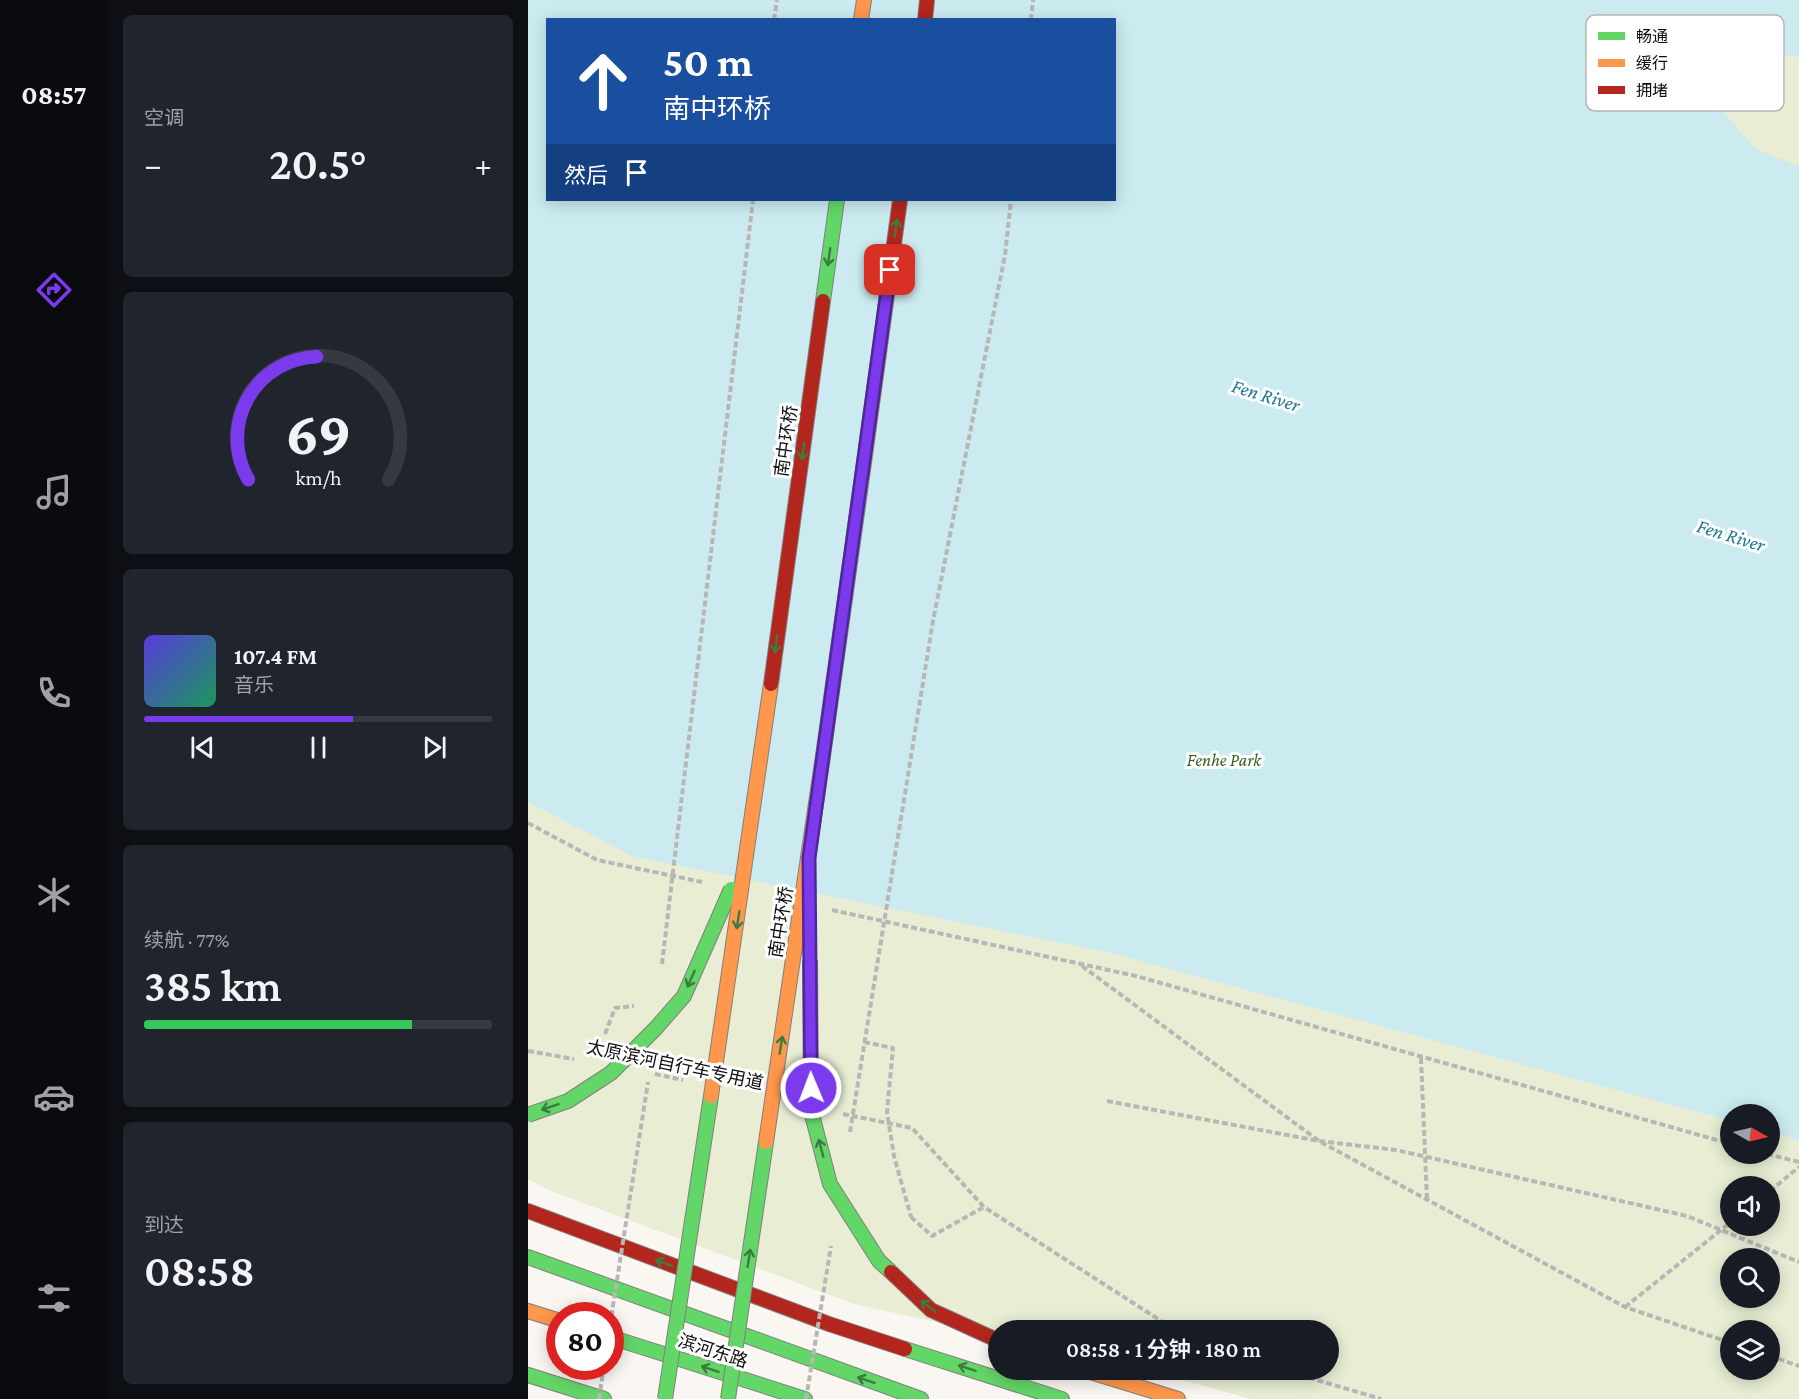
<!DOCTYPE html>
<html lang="zh">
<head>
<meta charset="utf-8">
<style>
	body { margin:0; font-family:"Crimson Pro","Noto Sans SC",serif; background:#20242c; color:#f1f3f6; height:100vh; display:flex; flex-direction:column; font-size:22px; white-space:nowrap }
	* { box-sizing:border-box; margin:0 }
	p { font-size:20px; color:#9ea1a6 }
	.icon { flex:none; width:33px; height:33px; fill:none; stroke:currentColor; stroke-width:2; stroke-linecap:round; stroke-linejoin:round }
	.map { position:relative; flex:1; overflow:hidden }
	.side { display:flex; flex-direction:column; gap:15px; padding:15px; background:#0d0f14; width:420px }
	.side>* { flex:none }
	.top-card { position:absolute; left:18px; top:18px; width:570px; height:183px; border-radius:0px; box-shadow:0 3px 15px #0003; background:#1a4fa0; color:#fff; overflow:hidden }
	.needle { width:39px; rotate:98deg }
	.fabs { position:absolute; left:1192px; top:1104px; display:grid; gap:12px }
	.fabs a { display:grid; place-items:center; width:60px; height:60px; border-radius:50%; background:#171b24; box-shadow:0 3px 15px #0003; font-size:30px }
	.speed { position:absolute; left:18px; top:1302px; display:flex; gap:12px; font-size:30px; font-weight:700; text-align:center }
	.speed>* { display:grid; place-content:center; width:78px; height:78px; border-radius:50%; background:#171b24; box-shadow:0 3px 15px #0003; line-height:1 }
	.speed .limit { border:9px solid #d22; background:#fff; color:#111 }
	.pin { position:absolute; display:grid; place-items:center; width:51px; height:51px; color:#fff; margin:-26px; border-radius:12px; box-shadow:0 3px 9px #0006 }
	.me { position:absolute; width:66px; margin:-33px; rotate:359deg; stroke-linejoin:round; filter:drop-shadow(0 0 4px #0008) }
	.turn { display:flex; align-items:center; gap:21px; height:126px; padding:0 18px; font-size:27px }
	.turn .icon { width:78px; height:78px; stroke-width:2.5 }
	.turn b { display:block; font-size:42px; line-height:51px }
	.then { display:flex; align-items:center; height:57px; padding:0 18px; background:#0003; gap:12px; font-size:22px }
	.big { font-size:45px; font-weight:600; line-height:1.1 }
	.side .widget { flex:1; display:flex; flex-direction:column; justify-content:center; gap:9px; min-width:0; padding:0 21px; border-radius:9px; background:#20242c }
	.side .dial { align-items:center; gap:0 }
	.dial svg { height:156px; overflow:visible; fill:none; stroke:#363941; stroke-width:7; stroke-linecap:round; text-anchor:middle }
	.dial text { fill:#f1f3f6; stroke:none }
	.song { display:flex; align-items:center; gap:18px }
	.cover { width:72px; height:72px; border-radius:9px; background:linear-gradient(135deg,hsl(250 70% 55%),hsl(150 70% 35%)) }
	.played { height:6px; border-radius:3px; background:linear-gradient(90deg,#7c3aed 60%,#363941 60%) }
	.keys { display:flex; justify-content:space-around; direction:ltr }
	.heat { display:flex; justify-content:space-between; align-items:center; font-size:33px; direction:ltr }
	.charge { height:9px; border-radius:4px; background:linear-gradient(90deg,#34c759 77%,#363941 0) }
	.trip { position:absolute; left:460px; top:1320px; width:351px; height:60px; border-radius:30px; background:#171b24; box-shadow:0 3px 15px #0003; font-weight:600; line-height:60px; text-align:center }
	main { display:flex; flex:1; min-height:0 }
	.tab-bar { display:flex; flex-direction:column; width:108px; justify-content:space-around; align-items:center; background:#090b0e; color:#9ea1a6 }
	.tab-bar .icon { width:42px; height:42px }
	.tab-bar .selected { color:#7c3aed }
	.tab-bar b { font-size:27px; color:#f1f3f6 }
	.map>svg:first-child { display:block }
</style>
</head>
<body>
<main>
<nav class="tab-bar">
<b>08:57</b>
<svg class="icon selected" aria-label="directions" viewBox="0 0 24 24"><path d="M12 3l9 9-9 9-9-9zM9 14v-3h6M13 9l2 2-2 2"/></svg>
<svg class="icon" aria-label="music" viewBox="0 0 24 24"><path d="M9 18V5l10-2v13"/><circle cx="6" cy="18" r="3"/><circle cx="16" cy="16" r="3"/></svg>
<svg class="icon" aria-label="phone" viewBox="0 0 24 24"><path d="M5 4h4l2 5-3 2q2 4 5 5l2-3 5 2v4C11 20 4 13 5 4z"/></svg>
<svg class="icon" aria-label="climate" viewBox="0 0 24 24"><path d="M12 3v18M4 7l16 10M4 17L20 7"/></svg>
<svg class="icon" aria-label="car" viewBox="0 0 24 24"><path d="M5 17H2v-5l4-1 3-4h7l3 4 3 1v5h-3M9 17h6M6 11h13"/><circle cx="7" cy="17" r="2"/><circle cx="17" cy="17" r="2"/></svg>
<svg class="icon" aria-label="filters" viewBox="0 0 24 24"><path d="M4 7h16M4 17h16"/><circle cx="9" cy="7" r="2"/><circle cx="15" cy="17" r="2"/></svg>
</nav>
<section class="side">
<div class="widget"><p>空调</p>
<div class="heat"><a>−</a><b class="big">20.5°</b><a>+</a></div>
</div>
<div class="widget dial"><svg viewBox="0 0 100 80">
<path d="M14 69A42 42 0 1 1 86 69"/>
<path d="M14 69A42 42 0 0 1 49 6" stroke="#7c3aed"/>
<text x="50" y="56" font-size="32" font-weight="700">69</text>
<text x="50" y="72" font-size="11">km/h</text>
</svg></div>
<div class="widget">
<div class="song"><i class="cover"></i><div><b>107.4 FM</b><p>音乐</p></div></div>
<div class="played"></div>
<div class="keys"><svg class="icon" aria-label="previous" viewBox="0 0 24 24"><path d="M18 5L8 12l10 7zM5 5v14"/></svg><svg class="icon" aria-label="pause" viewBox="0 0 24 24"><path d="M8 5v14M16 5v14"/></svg><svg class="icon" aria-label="next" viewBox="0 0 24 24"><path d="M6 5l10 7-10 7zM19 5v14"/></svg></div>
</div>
<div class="widget"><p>续航 · 77%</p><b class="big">385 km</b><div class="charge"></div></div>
<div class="widget"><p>到达</p><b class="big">08:58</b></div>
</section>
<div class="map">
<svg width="1271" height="1399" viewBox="0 0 1271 1399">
	<rect width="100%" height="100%" fill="#faf6f2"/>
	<path fill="#e8edd4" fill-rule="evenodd" d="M0 0H1271V1399H723L618 1370H801V1330H471V1336L326 1304 23 1191 0 1179ZM20 20H586V200H20ZM1203 1114H1242V1154H1203ZM1203 1186H1242V1226H1203ZM1203 1258H1242V1298H1203ZM1203 1330H1242V1370H1203Z"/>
	<path fill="#cbebf1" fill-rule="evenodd" d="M0 0H1271V57L1262 55 1201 62 1187 102 1227 149 1271 166V1140L1242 1132V1114H1203V1121L583 953 104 856 0 802ZM20 20H586V200H20Z"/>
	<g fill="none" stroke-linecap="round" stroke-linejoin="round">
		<defs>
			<path id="fast" d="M0 1257 393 1399
				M82 1337 277 1399
				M377 1349 534 1399
				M0 1375 76 1399"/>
			<path id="slow" d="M333 20 336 0
				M0 1311 32 1321
				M556 1370 650 1399"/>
			<path id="jam" d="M397 20 399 0
				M0 1211 301 1324 377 1349"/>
		</defs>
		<use href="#fast" stroke="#817f7d" stroke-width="16"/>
		<use href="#slow" stroke="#817f7d" stroke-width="16"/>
		<use href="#jam" stroke="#817f7d" stroke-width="16"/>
		<path stroke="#b8b7b6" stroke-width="4" stroke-dasharray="6 3" stroke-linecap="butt" d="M246 20 249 0
			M503 20 505 0
			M0 823 69 860 174 882
			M304 910 608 976 1203 1144
			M554 966 791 1141 1097 1307 1203 1343
			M0 1051 46 1059
			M893 1058 899 1200
			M127 1074 155 1080
			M579 1101 791 1141 868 1150 1159 1216 1271 1262
			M315 1114 384 1128 456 1207 647 1330
			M1239 1154 1271 1162
			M1242 1191 1271 1167
			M383 1217 404 1236 456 1207
			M1097 1307 1203 1222
			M1242 1356 1271 1366
			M755 1370 853 1399"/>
		<use href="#fast" stroke="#63d668" stroke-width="14"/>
		<use href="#slow" stroke="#ff974d" stroke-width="14"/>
		<use href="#jam" stroke="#b3261e" stroke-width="14"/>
		<defs>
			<path id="fast-bridge" d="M295 301 309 200
				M295 756 334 477
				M282 960 283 1111 302 1184 351 1261 363 1272
				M0 1115 40 1101 83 1073 128 1028 156 996 203 889
				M137 1399 183 1096
				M200 1399 238 1142"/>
			<path id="slow-bridge" d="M183 1096 243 684
				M238 1142 295 756"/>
			<path id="jam-bridge" d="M334 477 372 200
				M243 684 295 301
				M363 1272 403 1310 471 1341"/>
		</defs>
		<use href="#fast-bridge" stroke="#817f7d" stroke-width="16" stroke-linecap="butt"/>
		<use href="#slow-bridge" stroke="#817f7d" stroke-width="16" stroke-linecap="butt"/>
		<use href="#jam-bridge" stroke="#817f7d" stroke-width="16" stroke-linecap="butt"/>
		<path stroke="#b8b7b6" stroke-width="4" stroke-dasharray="6 3" stroke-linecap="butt" d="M134 964 225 200
			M77 1034 87 1008 106 1006
			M336 1042 365 1048 359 1112 366 1156 383 1217
			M322 1132 405 621 477 255 483 200
			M82 1325 120 1082
			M71 1399 76 1366
			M278 1399 303 1246"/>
		<use href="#fast-bridge" stroke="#63d668" stroke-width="14"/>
		<use href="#slow-bridge" stroke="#ff974d" stroke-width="14"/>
		<use href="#jam-bridge" stroke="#b3261e" stroke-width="14"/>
	</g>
	<defs><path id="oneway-shaft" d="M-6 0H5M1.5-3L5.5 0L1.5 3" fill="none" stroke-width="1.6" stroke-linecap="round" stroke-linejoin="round" transform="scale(1.5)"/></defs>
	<g stroke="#3c7c3f">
		<use href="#oneway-shaft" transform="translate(368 228) rotate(-82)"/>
		<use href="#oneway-shaft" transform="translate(301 257) rotate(98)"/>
		<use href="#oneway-shaft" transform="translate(275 451) rotate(98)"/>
		<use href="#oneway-shaft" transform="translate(248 644) rotate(98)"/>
		<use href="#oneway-shaft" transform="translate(210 920) rotate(99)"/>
		<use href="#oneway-shaft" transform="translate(163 979) rotate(114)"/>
		<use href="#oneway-shaft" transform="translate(253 1045) rotate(-81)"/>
		<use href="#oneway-shaft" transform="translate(22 1107) rotate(161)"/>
		<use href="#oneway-shaft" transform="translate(293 1148) rotate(-105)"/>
		<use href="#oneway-shaft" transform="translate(221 1258) rotate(-81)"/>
		<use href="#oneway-shaft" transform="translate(136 1263) rotate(-160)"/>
		<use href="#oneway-shaft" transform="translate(400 1306) rotate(-142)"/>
		<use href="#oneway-shaft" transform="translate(439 1368) rotate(-162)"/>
		<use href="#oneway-shaft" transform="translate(182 1369) rotate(-162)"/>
		<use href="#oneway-shaft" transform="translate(338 1380) rotate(-161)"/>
	</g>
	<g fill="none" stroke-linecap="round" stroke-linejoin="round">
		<defs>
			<path id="route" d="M283 1088 281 858 362 270"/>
		</defs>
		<use href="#route" stroke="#51269a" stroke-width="15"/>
		<use href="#route" stroke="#7c3aed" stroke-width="10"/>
	</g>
	<g text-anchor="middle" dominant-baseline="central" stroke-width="6" stroke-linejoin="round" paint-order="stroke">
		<g font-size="18" fill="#0d0d0d" stroke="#fff">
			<text transform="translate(258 441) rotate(-82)">南中环桥</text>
			<text transform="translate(253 922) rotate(-81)">南中环桥</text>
			<text transform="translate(147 1065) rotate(12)">太原滨河自行车专用道</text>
			<text transform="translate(185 1351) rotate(18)">滨河东路</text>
		</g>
		<g font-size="18" font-style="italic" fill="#3b5f23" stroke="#fff">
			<text x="696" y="760">Fenhe Park</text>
		</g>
		<g font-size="20" font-style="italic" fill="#217894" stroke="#fff">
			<text transform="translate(738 395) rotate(17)">Fen River</text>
			<text transform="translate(1203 535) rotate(17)">Fen River</text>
		</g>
	</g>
	<rect x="1058" y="15" width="198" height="96" rx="9" fill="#fff" stroke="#b6b6b6" stroke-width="1.5"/>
	<rect x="1070" y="32" width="27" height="8" fill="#63d668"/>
	<rect x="1070" y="59" width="27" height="8" fill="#ff974d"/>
	<rect x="1070" y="86" width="27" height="8" fill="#b3261e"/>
	<g font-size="16" fill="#0d0d0d">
		<text x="1108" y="42">畅通</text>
		<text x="1108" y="69">缓行</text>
		<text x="1108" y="96">拥堵</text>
	</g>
</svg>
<div class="fabs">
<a><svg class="needle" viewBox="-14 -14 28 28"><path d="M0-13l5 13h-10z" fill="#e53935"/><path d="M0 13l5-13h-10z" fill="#9ea1a6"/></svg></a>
<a><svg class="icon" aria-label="sound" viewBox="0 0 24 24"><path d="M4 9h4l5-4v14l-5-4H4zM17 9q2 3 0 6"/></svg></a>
<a><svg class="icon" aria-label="search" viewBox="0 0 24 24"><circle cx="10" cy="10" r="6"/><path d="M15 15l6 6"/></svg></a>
<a><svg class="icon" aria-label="layers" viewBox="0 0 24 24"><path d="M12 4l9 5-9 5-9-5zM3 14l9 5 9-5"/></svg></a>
</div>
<div class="speed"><div class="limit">80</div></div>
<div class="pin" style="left:362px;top:270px;background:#d93025"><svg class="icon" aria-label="arrive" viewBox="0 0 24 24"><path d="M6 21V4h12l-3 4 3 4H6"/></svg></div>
<svg class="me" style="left:283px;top:1088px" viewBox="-20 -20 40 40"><circle r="17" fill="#7c3aed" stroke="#fff" stroke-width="3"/><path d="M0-11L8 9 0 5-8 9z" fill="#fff"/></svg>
<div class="trip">08:58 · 1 分钟 · 180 m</div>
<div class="top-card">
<div class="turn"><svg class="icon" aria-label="ahead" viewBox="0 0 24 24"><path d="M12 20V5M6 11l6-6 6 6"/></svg><div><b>50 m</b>南中环桥</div></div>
<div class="then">然后<svg class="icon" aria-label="arrive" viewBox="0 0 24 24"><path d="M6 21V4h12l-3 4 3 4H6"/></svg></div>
</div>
</div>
</main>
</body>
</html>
